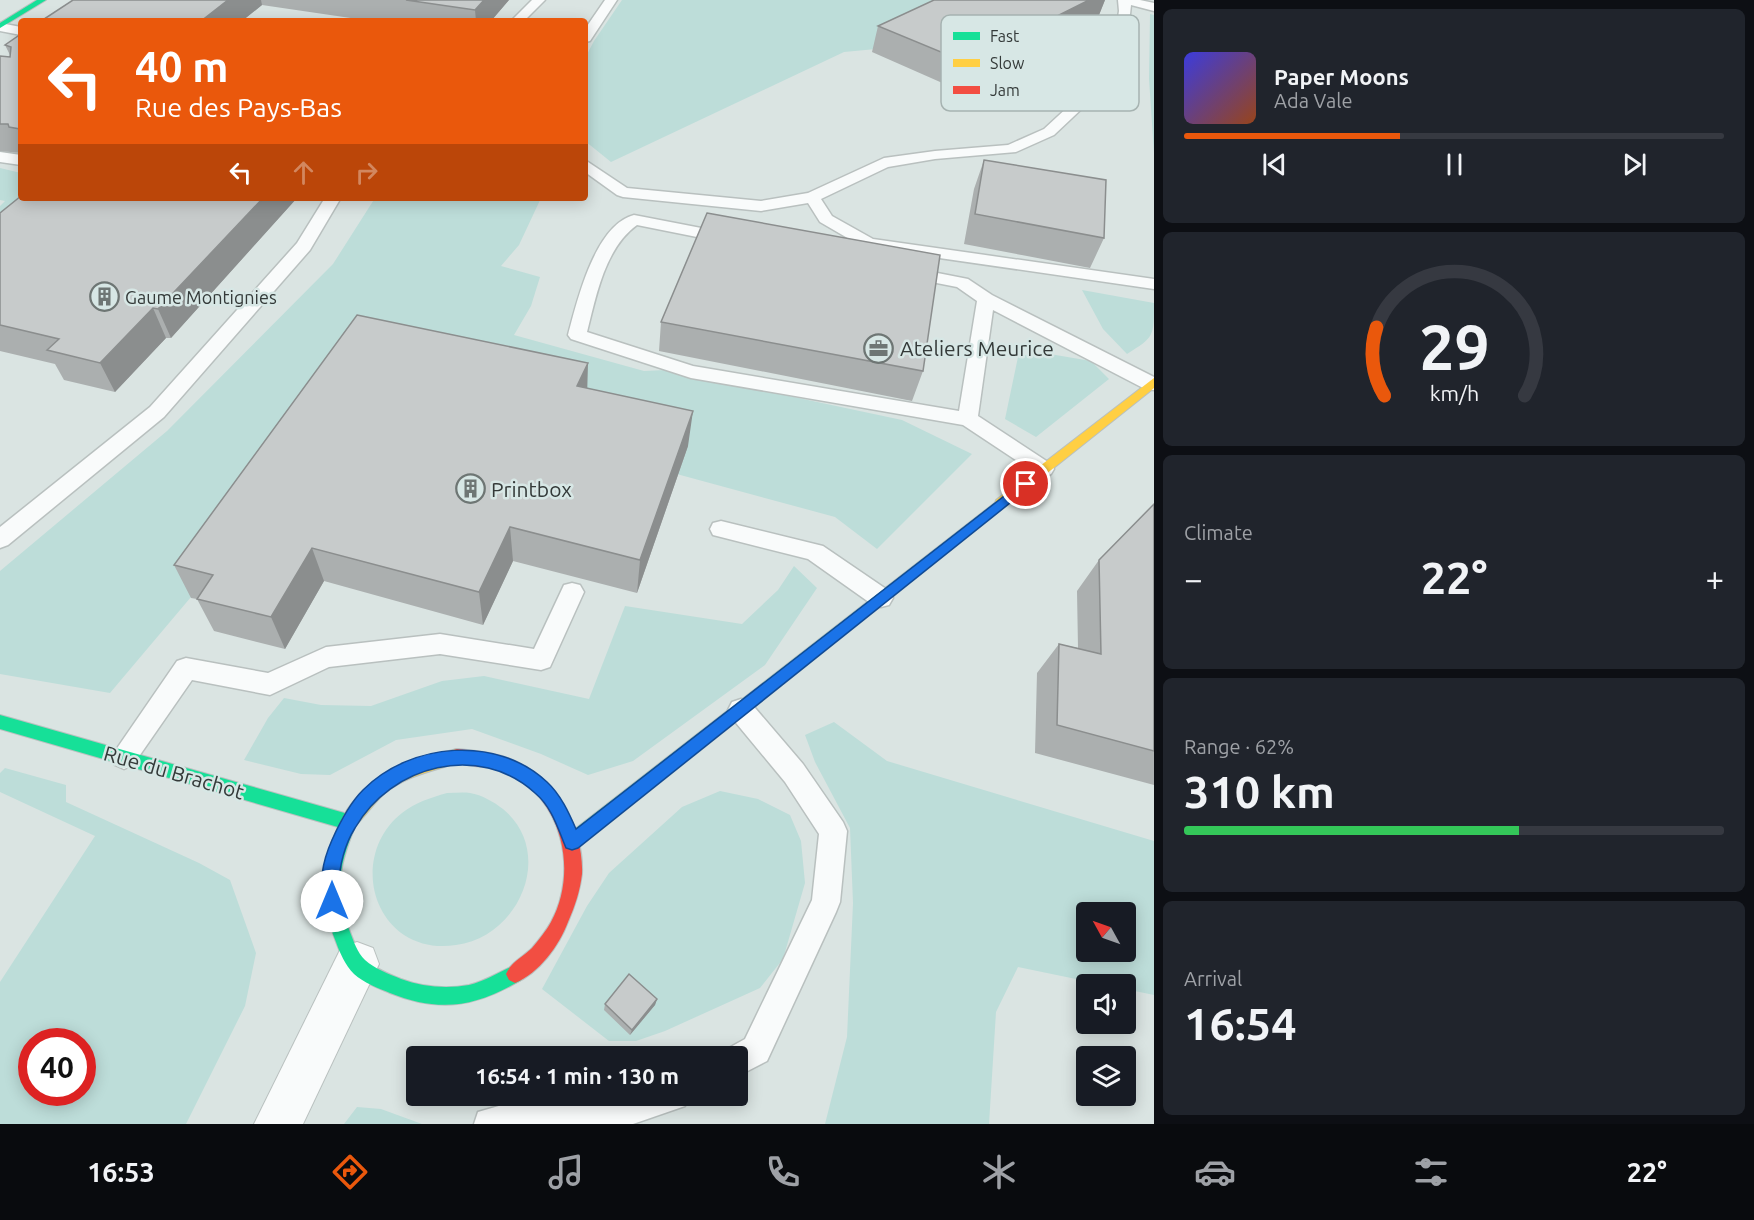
<!DOCTYPE html>
<html lang="en">
<head>
<meta charset="utf-8">
<style>
	body { margin:0; font-family:Ubuntu,sans-serif; background:#20242c; color:#f1f3f6; height:100vh; display:flex; flex-direction:column; font-size:22px; white-space:nowrap }
	* { box-sizing:border-box; margin:0 }
	p { font-size:20px; color:#9ea1a6 }
	.icon { flex:none; width:33px; height:33px; fill:none; stroke:currentColor; stroke-width:2; stroke-linecap:round; stroke-linejoin:round }
	.map { position:relative; flex:1; overflow:hidden }
	.side { display:flex; flex-direction:column; gap:9px; padding:9px; background:#0d0f14; width:600px }
	.side>* { flex:none }
	.guide { position:absolute; left:18px; top:18px; width:570px; height:183px; border-radius:6px; box-shadow:0 3px 15px #0003; background:#ea580c; color:#fff; overflow:hidden }
	.needle { width:39px; rotate:310deg }
	.fabs { position:absolute; left:1076px; top:902px; display:grid; gap:12px }
	.fabs a { display:grid; place-items:center; width:60px; height:60px; border-radius:6px; background:#171b24; box-shadow:0 3px 15px #0003; font-size:30px }
	.speed { position:absolute; left:18px; top:1028px; display:flex; gap:12px; font-size:30px; font-weight:700; text-align:center }
	.speed>* { display:grid; place-content:center; width:78px; height:78px; border-radius:50%; background:#171b24; box-shadow:0 3px 15px #0003; line-height:1 }
	.speed .limit { border:9px solid #d22; background:#fff; color:#111 }
	.pin { position:absolute; display:grid; place-items:center; width:51px; height:51px; color:#fff; margin:-26px; border:3px solid #fff; border-radius:50%; box-shadow:0 2px 6px #0007 }
	.me { position:absolute; width:66px; margin:-33px; rotate:0deg; stroke-linejoin:round; filter:drop-shadow(0 0 4px #0008) }
	.turn { display:flex; align-items:center; gap:21px; height:126px; padding:0 18px; font-size:27px }
	.turn .icon { width:78px; height:78px; stroke-width:2.5 }
	.turn b { display:block; font-size:42px; line-height:51px }
	.lanes { display:flex; align-items:center; height:57px; padding:0 18px; background:#0003; justify-content:center; gap:30px; direction:ltr }
	.lanes .off { opacity:.35 }
	.big { font-size:45px; font-weight:600; line-height:1.1 }
	.side .widget { flex:1; display:flex; flex-direction:column; justify-content:center; gap:9px; min-width:0; padding:0 21px; border-radius:9px; background:#20242c }
	.side .dial { align-items:center; gap:0 }
	.dial svg { height:156px; overflow:visible; fill:none; stroke:#363941; stroke-width:7; stroke-linecap:round; text-anchor:middle }
	.dial text { fill:#f1f3f6; stroke:none }
	.song { display:flex; align-items:center; gap:18px }
	.cover { width:72px; height:72px; border-radius:9px; background:linear-gradient(135deg,hsl(240 70% 55%),hsl(20 70% 35%)) }
	.played { height:6px; border-radius:3px; background:linear-gradient(90deg,#ea580c 40%,#363941 40%) }
	.keys { display:flex; justify-content:space-around; direction:ltr }
	.heat { display:flex; justify-content:space-between; align-items:center; font-size:33px; direction:ltr }
	.charge { height:9px; border-radius:4px; background:linear-gradient(90deg,#34c759 62%,#363941 0) }
	.trip { position:absolute; left:406px; top:1046px; width:342px; height:60px; border-radius:6px; background:#171b24; box-shadow:0 3px 15px #0003; font-weight:600; line-height:60px; text-align:center }
	.dock { display:flex; height:96px; justify-content:space-around; align-items:center; background:#090b0e; color:#9ea1a6 }
	.dock .icon { width:42px; height:42px }
	.dock .current { color:#ea580c }
	.dock b { font-size:27px; color:#f1f3f6 }
	main { display:flex; flex:1; min-height:0 }
	.map>svg:first-child { display:block }
</style>
</head>
<body>
<main>
<div class="map">
<svg width="1154" height="1124" viewBox="0 0 1154 1124">
	<rect width="100%" height="100%" fill="#dae4e2"/>
	<path fill="#bdddd9" fill-rule="evenodd" d="M622 0H983L876 49 844 52 611 162 585 141V58L594 41Z
		M1150 14 1154 15V153L1149 79Z
		M0 168 21 173V198L0 256V206L5 201 0 200Z
		M375 198H541L519 245 501 266 540 277 531 306 514 335 644 371 666 370 902 420 972 454 877 549 835 517 673 473 365 350 191 597 110 693 0 674V571L167 431 333 264Z
		M1082 290 1154 303C1154 337 1154 337 1127 354L1103 329Z
		M1038 352 1091 361 1109 379 1036 437 1005 419 1018 357Z
		M794 566 817 588 765 665 633 761 588 775 541 754 472 729 396 740 330 775 301 774 244 760 268 718 284 698 321 705 371 706 442 681 484 676 589 699 625 606 742 624 778 590Z
		M834 722 887 761 1154 841V995L1125 989V984H1100L1018 967 996 1012 989 1124H825L847 1037 853 903 850 828 815 762 805 735ZM1086 912H1125V951H1086Z
		M5 768 66 785V802L199 863 230 880 256 953 245 1006 186 1124H0V982L95 836 0 792V773ZM32 1041H82V1092H32Z
		M720 791 758 799 790 815 801 841 805 883 783 959 760 988 665 1031 636 1041H609L542 989 587 906 609 873 682 807Z
		M447 793C455 793 463 792 470 793 482 795 494 802 503 809 556 853 519 937 456 945 437 948 420 945 404 935 363 907 362 844 402 813 416 802 430 798 447 793Z
		M357 1107 381 1109 422 1124H344Z"/>
	<g fill="none" stroke-linecap="round" stroke-linejoin="round">
		<defs>
			<path id="lane" d="M532 0H545L524 21H511Z
				M605 0H617L590 41 585 42V29Z
				M1118 0H1140L1154 3V11L1131 5 1124 69 1054 135 1016 152 935 159 888 167 821 199 832 216 873 239 1154 279V289L863 247 820 222 808 203 761 211 623 197 617 195 585 172V160L627 188 761 201 808 193 884 158 935 151 1008 145 1044 129 1110 68 1119 11Z
				M0 23 21 27V35L0 31Z
				M0 152 21 155V165L0 162Z
				M322 198H338L339 201 310 250 164 417 8 545 0 548V527L150 407 297 243 323 201Z
				M634 215 727 233 735 238 727 243 637 225C605 248 596 296 587 332L693 366 959 411 977 301 957 287 901 276 898 272 901 268 907 267 968 279 992 295 1154 377V390L1145 389 993 310 978 416 1051 464 1054 469 1051 474 1044 477 1037 474 963 425 691 378 571 339 568 335C577 301 595 225 634 215Z
				M721 521 823 546 889 591 893 598 889 605 881 607 873 605 808 559 713 535 710 529 713 523Z
				M572 583 580 585 584 592 550 667 541 670 440 654 329 667 270 695 192 680 133 765 124 769 115 765 111 757 177 661 186 658 268 673 326 647 440 634 534 649 564 585Z
				M741 699 750 702 803 764 843 822 847 831 840 902 836 912 767 1061 738 1076V1056H724L727 1049 745 1039 812 900 819 834 785 782 732 718 728 710 732 702Z
				M621 1095H690L685 1106 633 1124H474L478 1112 513 1102 596 1103Z"/>
			<path id="street" d="M357 942 373 948 379 964 303 1124H254L341 948Z"/>
			<path id="fast" d="M37 0H46L0 28V23Z
				M1001 498 1007 503 1006 506 578 848 572 850 566 848 564 842 566 836Z
				M0 715 355 816 357 822C340 861 333 890 350 932 354 942 357 952 365 960 375 969 389 974 401 979 422 987 447 989 469 985 486 981 499 972 515 965L521 968 524 974 521 980C476 1007 440 1013 390 993 378 988 364 983 354 974 345 965 340 953 336 942 320 902 319 866 338 827L0 729Z"/>
			<path id="slow" d="M1154 378V388L1006 506H996L995 503 996 500Z
				M457 749 463 751 465 756 463 761C435 771 409 774 385 793 374 802 356 829 347 833L341 831 339 825C359 778 411 759 457 749Z"/>
			<path id="jam" d="M457 749C478 751 500 753 519 763 558 782 584 831 582 874 580 891 575 906 568 922 559 946 539 973 515 983L509 980 506 974C511 962 523 957 532 948 538 941 546 931 551 922 579 871 562 796 506 772 488 765 469 768 451 761L449 756 451 751Z"/>
		</defs>
		<use href="#lane" stroke="#b9c0bf" stroke-width="3"/>
		<use href="#street" stroke="#b9c0bf" stroke-width="2"/>
		<use href="#fast" stroke="#b9c0bf" stroke-width="2"/>
		<use href="#slow" stroke="#b9c0bf" stroke-width="2"/>
		<use href="#jam" stroke="#b9c0bf" stroke-width="2"/>
		<use href="#lane" fill="#f9fbfb" fill-rule="evenodd"/>
		<use href="#street" fill="#f9fbfb" fill-rule="evenodd"/>
		<use href="#fast" fill="#16e098" fill-rule="evenodd"/>
		<use href="#slow" fill="#ffcf43" fill-rule="evenodd"/>
		<use href="#jam" fill="#f24e42" fill-rule="evenodd"/>
	</g>
	<path fill="#abafaf" d="M73 0H509L491 21H371L262 5 242 21H41Z
		M934 0H1105L1099 15 956 89 872 52 878 26Z
		M21 34V153L0 151V56L10 57V55L5 45Z
		M984 160 1104 238 1090 268 964 244 974 189Z
		M21 198H297L171 338H166L115 392 64 380 55 364 0 351V213Z
		M661 322 923 371 912 401 659 351Z
		M587 388 688 446 637 593 513 561 483 625 324 581 285 649 214 631 197 599 191 598 174 565Z
		M1154 504V785L1035 753 1037 673 1059 644 1078 648 1077 591 1099 560Z
		M657 999 655 1005 630 1035 604 1010 605 1004Z"/>
	<path fill="#8b8e8e" d="M228 0H261L262 5 242 21H201Z
		M484 0H509L491 21H476L475 10Z
		M1089 0H1105L1099 15 956 89 965 62Z
		M263 198H297L171 338 158 309Z
		M153 308 166 338 115 392 100 363Z
		M588 363 587 398 577 386Z
		M693 411 688 446 637 593 640 560Z
		M510 527 513 561 483 625 479 592Z
		M312 548 324 581 285 649 271 617Z
		M657 999 655 1005 630 1035 632 1030Z"/>
	<path fill="#c7cbcb" stroke="#8b8e8e" stroke-width="1.5" d="M73 0H228L201 21H41Z
		M406 0H484L475 10Z
		M934 0H1089L965 62 878 26Z
		M21 34V129H20L9 127 8 124H0V56L10 57 11 47 5 45Z
		M984 160 1106 180 1104 238 975 214Z
		M21 196V198H263L158 309 153 308 100 363 47 350 59 339 0 325V213Z
		M707 213 940 255 923 371 661 322Z
		M357 315 588 363 577 386 693 411 640 560 510 527 479 592 312 548 271 617 197 599 213 575 174 565Z
		M1154 504V751L1057 725 1059 644 1101 654 1099 560Z
		M629 974 657 999 632 1030 605 1004Z"/>
	<path fill="#1a73e8" stroke="#114b97" stroke-width="1.5" d="M1026 479 1032 484 1030 487 578 848 572 850 566 848C558 829 552 807 535 793 479 742 391 765 355 828 345 844 339 866 339 885 338 893 342 899 338 907L332 910 326 907C317 886 323 860 332 840 340 822 349 804 363 790 411 742 497 735 547 782 561 795 569 813 576 829Z"/>
	<defs>
		<symbol id="building-ring" viewBox="-11 -11 22 22"><circle r="9.5" fill="#d7e7e5" stroke="#6e7674" stroke-width="1.5"/><path d="M-4-6H4V6H1V3H-1V6H-4ZM-2.5-4.3h1.7v1.8h-1.7ZM.8-4.3h1.7v1.8H.8ZM-2.5-1h1.7V.8h-1.7ZM.8-1h1.7V.8H.8Z" fill="#6e7674"/></symbol>
		<symbol id="office-ring" viewBox="-11 -11 22 22"><circle r="9.5" fill="#d7e7e5" stroke="#6e7674" stroke-width="1.5"/><path d="M-6-3h4V-5.5h4V-3h4V5H-6ZM-1-4.5V-3h2v-1.5ZM-6 0V1H6V0Z" fill="#6e7674"/></symbol>
	</defs>
	<g fill-rule="evenodd">
		<use href="#building-ring" x="88" y="280" width="33" height="33"/>
		<use href="#office-ring" x="862" y="332" width="33" height="33"/>
		<use href="#building-ring" x="454" y="472" width="33" height="33"/>
	</g>
	<g text-anchor="middle" dominant-baseline="central" stroke-width="5" stroke-linejoin="round" paint-order="stroke">
		<g font-size="18" fill="#343a39" stroke="#d7e7e5" text-anchor="start">
			<text x="125" y="297">Gaume Montignies</text>
		</g>
		<g font-size="21" fill="#343a39" stroke="#d7e7e5" text-anchor="start">
			<text x="900" y="348">Ateliers Meurice</text>
			<text x="491" y="489">Printbox</text>
		</g>
		<g font-size="21" fill="#343a39" stroke="#d7e7e5">
			<text transform="translate(174 772) rotate(16)">Rue du Brachot</text>
		</g>
	</g>
	<rect x="941" y="15" width="198" height="96" rx="9" fill="#d7e7e5" stroke="#a6b3b1" stroke-width="1.5"/>
	<rect x="953" y="32" width="27" height="8" fill="#16e098"/>
	<rect x="953" y="59" width="27" height="8" fill="#ffcf43"/>
	<rect x="953" y="86" width="27" height="8" fill="#f24e42"/>
	<g font-size="16" fill="#343a39">
		<text x="990" y="42">Fast</text>
		<text x="990" y="69">Slow</text>
		<text x="990" y="96">Jam</text>
	</g>
</svg>
<div class="fabs">
<a><svg class="needle" viewBox="-14 -14 28 28"><path d="M0-13l5 13h-10z" fill="#e53935"/><path d="M0 13l5-13h-10z" fill="#9ea1a6"/></svg></a>
<a><svg class="icon" aria-label="sound" viewBox="0 0 24 24"><path d="M4 9h4l5-4v14l-5-4H4zM17 9q2 3 0 6"/></svg></a>
<a><svg class="icon" aria-label="layers" viewBox="0 0 24 24"><path d="M12 4l9 5-9 5-9-5zM3 14l9 5 9-5"/></svg></a>
</div>
<div class="speed"><div class="limit">40</div></div>
<div class="pin" style="left:1026px;top:484px;background:#d93025"><svg class="icon" aria-label="arrive" viewBox="0 0 24 24"><path d="M6 21V4h12l-3 4 3 4H6"/></svg></div>
<svg class="me" style="left:332px;top:901px" viewBox="-20 -20 40 40"><circle r="19" fill="#fff"/><path d="M0-13L10 11 0 6-10 11z" fill="#1a73e8"/></svg>
<div class="trip">16:54 · 1 min · 130 m</div>
<div class="guide">
<div class="turn"><svg class="icon" aria-label="left" viewBox="0 0 24 24"><path d="M17 20v-9H6M10 6l-5 5 5 5"/></svg><div><b>40 m</b>Rue des Pays-Bas</div></div>
<div class="lanes"><svg class="icon" aria-label="left" viewBox="0 0 24 24"><path d="M17 20v-9H6M10 6l-5 5 5 5"/></svg><svg class="icon off" aria-label="ahead" viewBox="0 0 24 24"><path d="M12 20V5M6 11l6-6 6 6"/></svg><svg class="icon off" aria-label="right" viewBox="0 0 24 24"><path d="M7 20v-9h11M14 6l5 5-5 5"/></svg></div>
</div>
</div>
<section class="side">
<div class="widget">
<div class="song"><i class="cover"></i><div><b>Paper Moons</b><p>Ada Vale</p></div></div>
<div class="played"></div>
<div class="keys"><svg class="icon" aria-label="previous" viewBox="0 0 24 24"><path d="M18 5L8 12l10 7zM5 5v14"/></svg><svg class="icon" aria-label="pause" viewBox="0 0 24 24"><path d="M8 5v14M16 5v14"/></svg><svg class="icon" aria-label="next" viewBox="0 0 24 24"><path d="M6 5l10 7-10 7zM19 5v14"/></svg></div>
</div>
<div class="widget dial"><svg viewBox="0 0 100 80">
<path d="M14 69A42 42 0 1 1 86 69"/>
<path d="M14 69A42 42 0 0 1 10 34" stroke="#ea580c"/>
<text x="50" y="56" font-size="32" font-weight="700">29</text>
<text x="50" y="72" font-size="11">km/h</text>
</svg></div>
<div class="widget"><p>Climate</p>
<div class="heat"><a>−</a><b class="big">22°</b><a>+</a></div>
</div>
<div class="widget"><p>Range · 62%</p><b class="big">310 km</b><div class="charge"></div></div>
<div class="widget"><p>Arrival</p><b class="big">16:54</b></div>
</section>
</main>
<nav class="dock">
<b>16:53</b>
<svg class="icon current" aria-label="directions" viewBox="0 0 24 24"><path d="M12 3l9 9-9 9-9-9zM9 14v-3h6M13 9l2 2-2 2"/></svg>
<svg class="icon" aria-label="music" viewBox="0 0 24 24"><path d="M9 18V5l10-2v13"/><circle cx="6" cy="18" r="3"/><circle cx="16" cy="16" r="3"/></svg>
<svg class="icon" aria-label="phone" viewBox="0 0 24 24"><path d="M5 4h4l2 5-3 2q2 4 5 5l2-3 5 2v4C11 20 4 13 5 4z"/></svg>
<svg class="icon" aria-label="climate" viewBox="0 0 24 24"><path d="M12 3v18M4 7l16 10M4 17L20 7"/></svg>
<svg class="icon" aria-label="car" viewBox="0 0 24 24"><path d="M5 17H2v-5l4-1 3-4h7l3 4 3 1v5h-3M9 17h6M6 11h13"/><circle cx="7" cy="17" r="2"/><circle cx="17" cy="17" r="2"/></svg>
<svg class="icon" aria-label="filters" viewBox="0 0 24 24"><path d="M4 7h16M4 17h16"/><circle cx="9" cy="7" r="2"/><circle cx="15" cy="17" r="2"/></svg>
<b>22°</b>
</nav>
</body>
</html>
